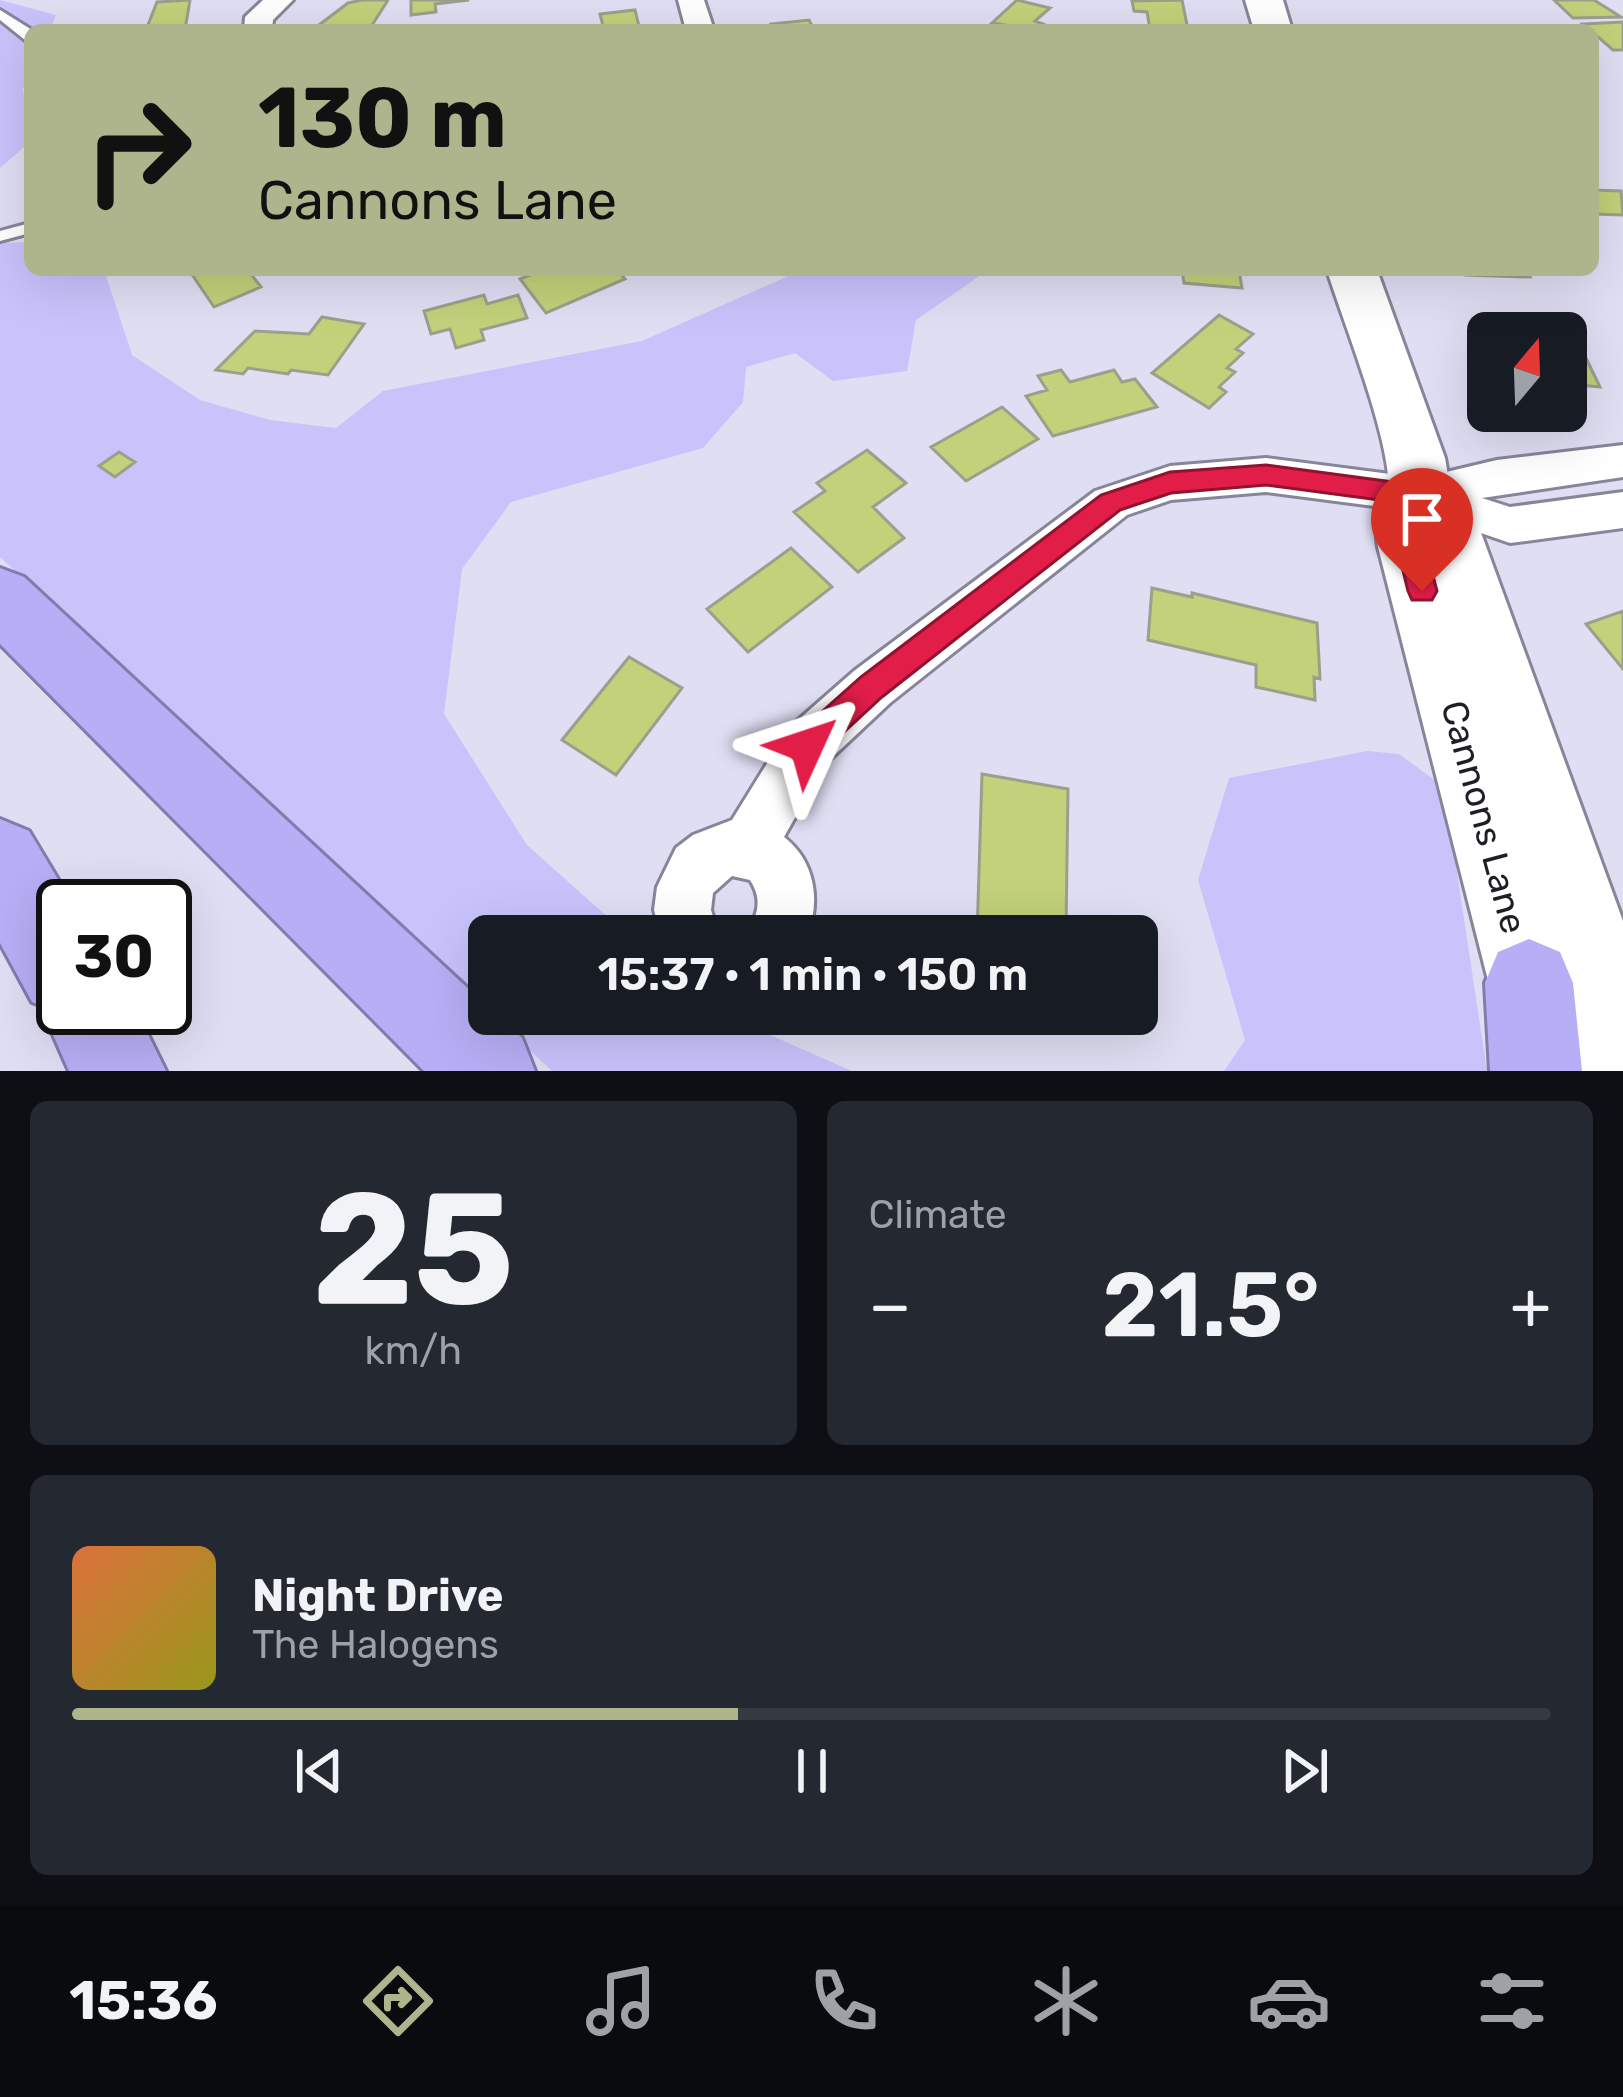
<!DOCTYPE html>
<html lang="en">
<head>
<meta charset="utf-8">
<style>
	body { margin:0; font-family:Rubik,sans-serif; background:#242831; color:#f1f3f6; height:100vh; display:flex; flex-direction:column; font-size:45px; white-space:nowrap }
	* { box-sizing:border-box; margin:0 }
	p { font-size:39px; color:#9ea1a6 }
	.icon { flex:none; width:66px; height:66px; fill:none; stroke:currentColor; stroke-width:2; stroke-linecap:round; stroke-linejoin:round }
	.map { position:relative; height:1071px; overflow:hidden }
	.panel { display:flex; flex-direction:column; gap:30px; padding:30px; background:#0d0f14; flex:1 }
	.panel>* { flex:none }
	.top-card { position:absolute; left:24px; top:24px; width:1575px; height:252px; border-radius:18px; box-shadow:0 12px 48px #0002; background:#aeb48c; color:#111; overflow:hidden }
	.needle { width:78px; rotate:19deg }
	.controls { position:absolute; left:1467px; top:312px; display:grid; gap:24px }
	.controls a { display:grid; place-items:center; width:120px; height:120px; border-radius:18px; background:#171b24; box-shadow:0 12px 48px #0002; font-size:60px }
	.speed { position:absolute; left:36px; top:879px; display:flex; gap:24px; font-size:60px; font-weight:700; text-align:center }
	.speed>* { display:grid; place-content:center; width:156px; height:156px; border-radius:50%; background:#171b24; box-shadow:0 12px 48px #0002; line-height:1 }
	.speed .limit { border:6px solid #111; border-radius:18px; background:#fff; color:#111 }
	.pin { position:absolute; display:grid; place-items:center; width:102px; height:102px; color:#fff; margin:-123px -51px; border-radius:50% 50% 50% 0; rotate:-45deg; box-shadow:0 0 12px #0007 }
	.pin .icon { rotate:45deg }
	.me { position:absolute; width:132px; margin:-66px; rotate:48deg; stroke-linejoin:round; filter:drop-shadow(0 0 9px #0008) }
	.turn { display:flex; align-items:center; gap:42px; height:252px; padding:0 36px; font-size:54px }
	.turn .icon { width:156px; height:156px; stroke-width:2.5 }
	.turn b { display:block; font-size:84px; line-height:102px }
	.big { font-size:90px; font-weight:600; line-height:1.1 }
	.panel .tile { flex:1; display:flex; flex-direction:column; justify-content:center; gap:18px; min-width:0; padding:0 42px; border-radius:18px; background:#242831 }
	.panel .dial { align-items:center; gap:0 }
	.dial b { font-size:156px; line-height:1 }
	.song { display:flex; align-items:center; gap:36px }
	.cover { width:144px; height:144px; border-radius:18px; background:linear-gradient(135deg,hsl(20 70% 55%),hsl(60 70% 35%)) }
	.played { height:12px; border-radius:6px; background:linear-gradient(90deg,#aeb48c 45%,#363941 45%) }
	.keys { display:flex; justify-content:space-around; direction:ltr }
	.heat { display:flex; justify-content:space-between; align-items:center; font-size:66px; direction:ltr }
	.panel .tiles { flex:1; display:grid; gap:30px; grid-template-columns:1fr 1fr }
	.tile:last-child { grid-column:span 2 }
	.trip { position:absolute; left:468px; top:915px; width:690px; height:120px; border-radius:18px; background:#171b24; box-shadow:0 12px 48px #0002; font-weight:600; line-height:120px; text-align:center }
	.tab-bar { display:flex; height:192px; justify-content:space-around; align-items:center; background:#090b0e; color:#9ea1a6 }
	.tab-bar .icon { width:84px; height:84px }
	.tab-bar .on { color:#aeb48c }
	.tab-bar b { font-size:54px; color:#f1f3f6 }
	.map>svg:first-child { display:block }
</style>
</head>
<body>
<div class="map">
<svg width="1623" height="1071" viewBox="0 0 1623 1071">
	<rect width="100%" height="100%" fill="#dfdef3"/>
	<path fill="#c9c3fc" d="M0 0 56 15 50 30H30V78L23 89 30 142 0 168Z
		M30 242V270H104L132 355 200 400 270 420 336 428 383 391 642 341 802 270H988L916 320 907 371 833 381 795 353 746 367 743 402 703 448 511 502 462 569 444 714 527 845 629 936H489V1012L0 557V243Z
		M1367 751 1399 754 1444 787 1487 1071H1224L1245 1040 1198 880 1229 778Z
		M491 1014H722L852 1071H552Z"/>
	<path fill="#c2d17a" stroke="#9b9f8b" stroke-width="3" d="M190 0 186 24 180 30H146L157 2Z
		M362 0H388L369 30 319 25 348 3Z
		M411 0H469L435 4 436 12 411 15Z
		M1017 0 1050 8 1035 21 1043 24 1036 30 992 23Z
		M1182 0 1188 30 1150 29 1147 12 1134 11 1132 1Z
		M1554 0H1594L1621 17 1573 18Z
		M635 10 640 30H604L600 14Z
		M809 20 813 28 826 30H773L771 24Z
		M1623 22V50H1613L1583 24Z
		M1593 190 1621 191 1623 215 1593 214Z
		M189 270H248L261 287 214 307Z
		M542 270H617L625 279 546 313 520 279Z
		M1182 270H1239L1242 288 1184 283Z
		M1463 270H1526L1530 277 1465 275Z
		M484 295 487 304 518 295 527 318 481 330 484 340 456 348 450 329 431 334 424 311Z
		M1219 315 1253 334 1236 349 1243 353 1227 368 1235 372 1219 387 1226 392 1209 408 1152 373Z
		M322 317 364 324 328 375 291 370 288 374 248 368 243 374 216 370 255 331 309 334Z
		M1566 354 1585 356 1600 387 1566 384Z
		M1061 370 1070 382 1114 370 1122 382 1135 379 1157 407 1053 436 1026 396 1047 390 1038 376Z
		M1002 407 1038 439 966 481 931 447Z
		M867 450 906 483 873 507 904 538 858 572 794 512 825 491 817 483Z
		M119 452 135 462 115 477 99 466Z
		M791 548 832 587 748 652 707 609Z
		M1152 588 1192 597V593L1317 623 1320 679 1314 677 1315 700 1256 687V665L1148 640Z
		M1623 611V669L1586 624Z
		M629 657 682 688 616 775 562 740Z
		M982 774 1068 789 1066 929 1042 924V936H977Z"/>
	<g fill="none" stroke-linecap="round" stroke-linejoin="round">
		<defs>
			<path id="lane" d="M0 10 32 30 30 44 0 20Z
				M30 223V233L0 241V231Z"/>
			<path id="street" d="M263 0H293L273 20 272 30H244L245 17Z
				M678 0H704L714 30H686Z
				M1623 445V477L1482 498 1510 507 1623 492V528L1510 543 1420 512 1266 492 1171 500 1127 515 890 703 825 764 784 837C815 861 821 901 807 936H747C756 915 764 902 750 880L732 876 713 893 711 910 719 936H661L654 910 657 887 676 848 693 835 732 820 789 728 854 671 1095 491 1170 466 1266 458 1421 478 1497 460Z"/>
			<path id="secondary" d="M1245 0H1283L1292 30H1254Z
				M1327 270H1377L1445 458 1450 487 1480 530 1623 921V1071H1511L1378 547C1372 509 1390 510 1389 486 1387 430 1345 327 1327 270Z"/>
			<path id="highway" d="M0 568 24 577 489 1008V1014H496L522 1038 535 1071H424L0 644Z
				M0 819 29 831 74 906H63V1008H135L166 1071H69L40 1005 32 1002 0 943Z
				M1529 939 1560 952 1573 983 1582 1071H1490L1485 983 1498 952Z"/>
		</defs>
		<use href="#lane" stroke="#878599" stroke-width="6"/>
		<use href="#street" stroke="#878599" stroke-width="6"/>
		<use href="#secondary" stroke="#878599" stroke-width="6"/>
		<use href="#highway" stroke="#827cad" stroke-width="6"/>
		<use href="#lane" fill="#fff" fill-rule="evenodd"/>
		<use href="#street" fill="#fff" fill-rule="evenodd"/>
		<use href="#secondary" fill="#fff" fill-rule="evenodd"/>
		<use href="#highway" fill="#b7aff6" fill-rule="evenodd"/>
	</g>
	<path fill="#e11d48" stroke="#92132f" stroke-width="3" d="M1266 465 1430 487 1434 495 1419 522 1437 591 1432 600H1412L1408 591 1391 522 1402 503 1266 485 1171 493 1120 510 882 697 818 756 807 761 796 756 791 746 796 735 861 677 1101 495 1170 472Z"/>
	<g text-anchor="middle" dominant-baseline="central" stroke-width="10" stroke-linejoin="round" paint-order="stroke">
		<g font-size="36" fill="#1f1e26" stroke="#fff">
			<text transform="translate(1484 817) rotate(75)">Cannons Lane</text>
		</g>
	</g>
</svg>
<div class="controls">
<a><svg class="needle" viewBox="-14 -14 28 28"><path d="M0-13l5 13h-10z" fill="#e53935"/><path d="M0 13l5-13h-10z" fill="#9ea1a6"/></svg></a>
</div>
<div class="speed"><div class="limit">30</div></div>
<div class="pin" style="left:1422px;top:591px;background:#d93025"><svg class="icon" aria-label="arrive" viewBox="0 0 24 24"><path d="M6 21V4h12l-3 4 3 4H6"/></svg></div>
<svg class="me" style="left:807px;top:746px" viewBox="-20 -20 40 40"><path d="M0-17L14 15 0 8-14 15z" fill="#e11d48" stroke="#fff" stroke-width="4"/></svg>
<div class="trip">15:37 · 1 min · 150 m</div>
<div class="top-card">
<div class="turn"><svg class="icon" aria-label="right" viewBox="0 0 24 24"><path d="M7 20v-9h11M14 6l5 5-5 5"/></svg><div><b>130 m</b>Cannons Lane</div></div>
</div>
</div>
<section class="panel">
<div class="tiles">
<div class="tile dial"><b>25</b><p>km/h</p></div>
<div class="tile"><p>Climate</p>
<div class="heat"><a>−</a><b class="big">21.5°</b><a>+</a></div>
</div>
<div class="tile">
<div class="song"><i class="cover"></i><div><b>Night Drive</b><p>The Halogens</p></div></div>
<div class="played"></div>
<div class="keys"><svg class="icon" aria-label="previous" viewBox="0 0 24 24"><path d="M18 5L8 12l10 7zM5 5v14"/></svg><svg class="icon" aria-label="pause" viewBox="0 0 24 24"><path d="M8 5v14M16 5v14"/></svg><svg class="icon" aria-label="next" viewBox="0 0 24 24"><path d="M6 5l10 7-10 7zM19 5v14"/></svg></div>
</div>
</div>
</section>
<nav class="tab-bar">
<b>15:36</b>
<svg class="icon on" aria-label="directions" viewBox="0 0 24 24"><path d="M12 3l9 9-9 9-9-9zM9 14v-3h6M13 9l2 2-2 2"/></svg>
<svg class="icon" aria-label="music" viewBox="0 0 24 24"><path d="M9 18V5l10-2v13"/><circle cx="6" cy="18" r="3"/><circle cx="16" cy="16" r="3"/></svg>
<svg class="icon" aria-label="phone" viewBox="0 0 24 24"><path d="M5 4h4l2 5-3 2q2 4 5 5l2-3 5 2v4C11 20 4 13 5 4z"/></svg>
<svg class="icon" aria-label="climate" viewBox="0 0 24 24"><path d="M12 3v18M4 7l16 10M4 17L20 7"/></svg>
<svg class="icon" aria-label="car" viewBox="0 0 24 24"><path d="M5 17H2v-5l4-1 3-4h7l3 4 3 1v5h-3M9 17h6M6 11h13"/><circle cx="7" cy="17" r="2"/><circle cx="17" cy="17" r="2"/></svg>
<svg class="icon" aria-label="filters" viewBox="0 0 24 24"><path d="M4 7h16M4 17h16"/><circle cx="9" cy="7" r="2"/><circle cx="15" cy="17" r="2"/></svg>
</nav>
</body>
</html>
